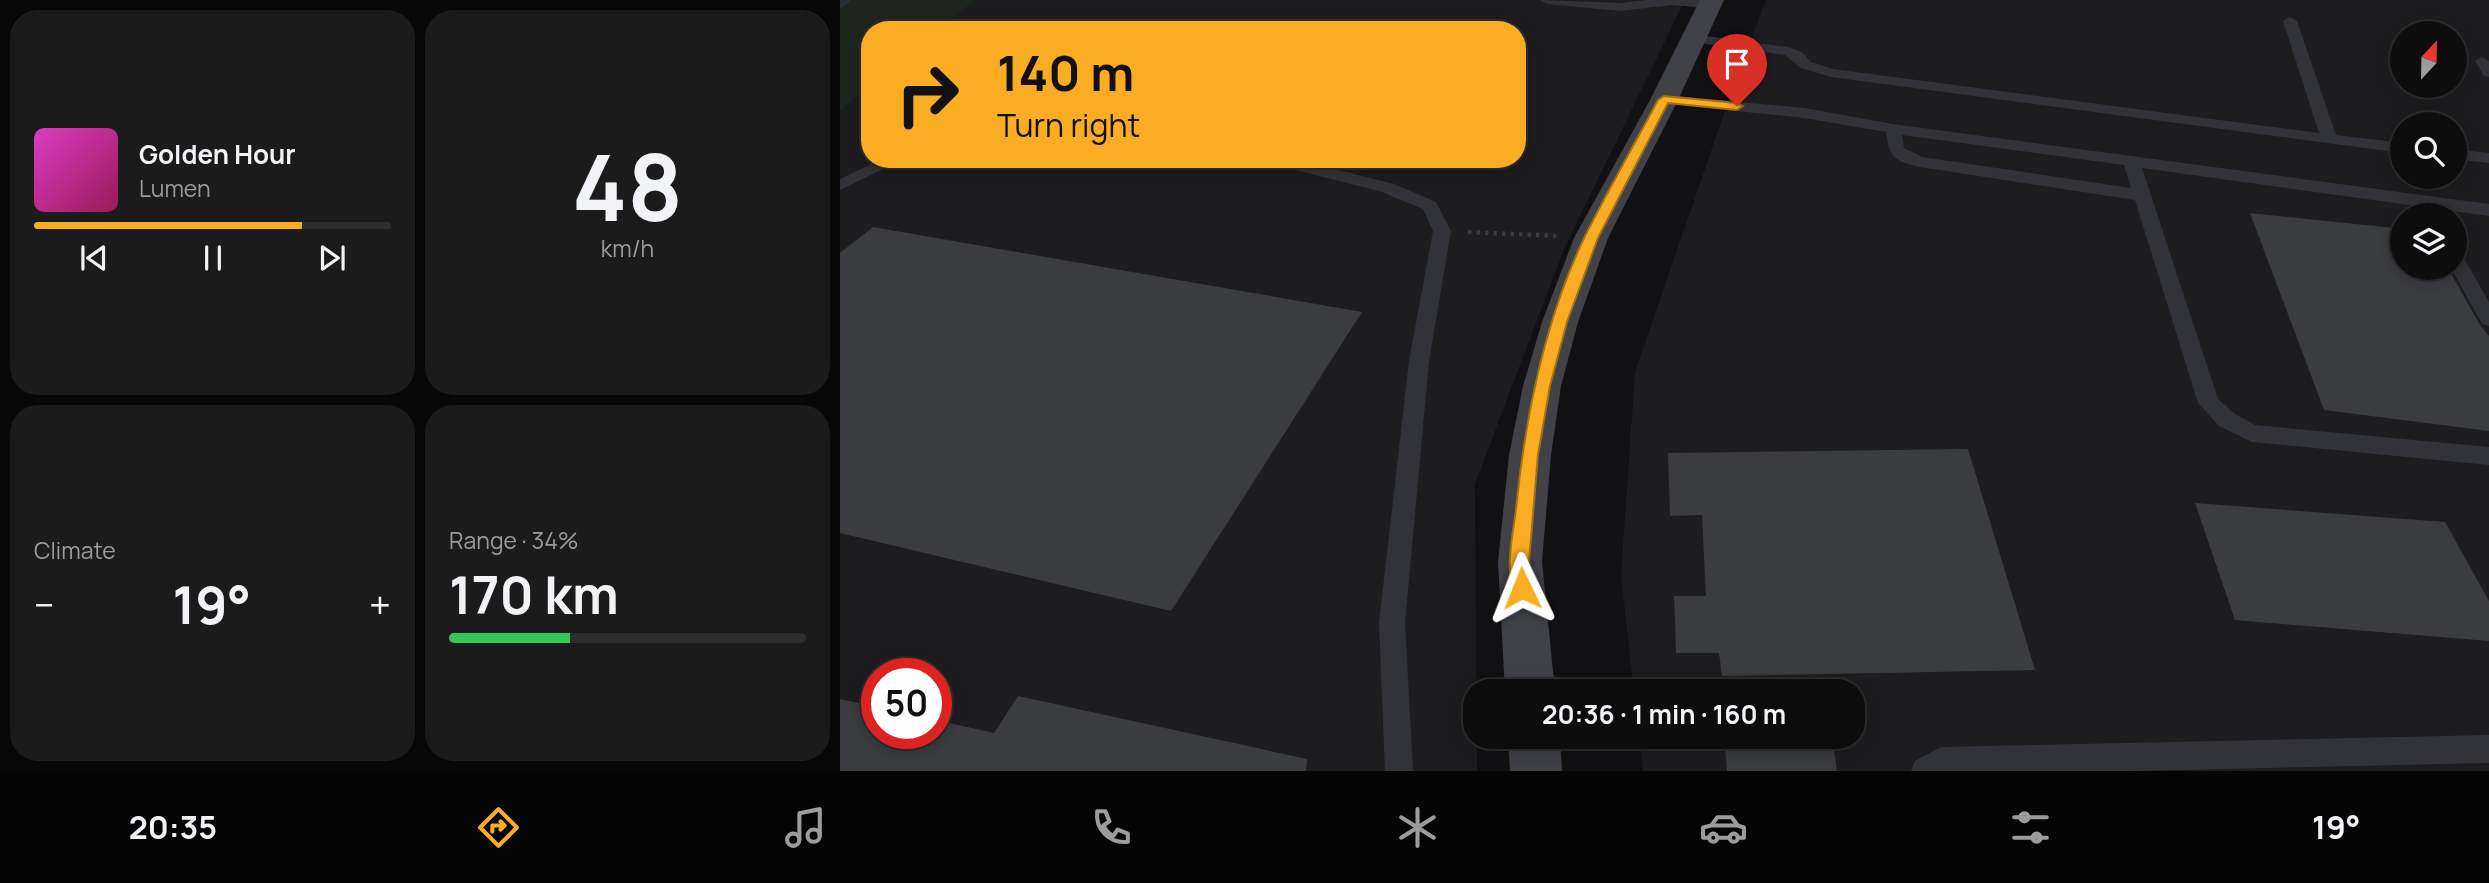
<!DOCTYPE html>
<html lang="en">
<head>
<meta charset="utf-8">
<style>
	body { margin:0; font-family:Manrope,sans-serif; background:#1b1b1c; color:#f1f3f6; height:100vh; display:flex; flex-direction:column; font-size:26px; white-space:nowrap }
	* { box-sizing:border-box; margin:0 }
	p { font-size:23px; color:#9a9c9e }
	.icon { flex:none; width:38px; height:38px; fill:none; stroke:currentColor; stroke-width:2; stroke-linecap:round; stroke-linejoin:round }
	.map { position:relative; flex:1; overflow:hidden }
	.details { display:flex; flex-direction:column; gap:10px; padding:10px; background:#070708; width:840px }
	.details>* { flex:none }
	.hud { position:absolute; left:21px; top:21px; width:665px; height:147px; border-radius:28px; box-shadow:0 4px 18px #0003,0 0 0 2px #2d2d2e; background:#faac22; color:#111; overflow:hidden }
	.needle { width:46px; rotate:22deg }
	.buttons { position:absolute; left:1550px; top:21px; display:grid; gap:14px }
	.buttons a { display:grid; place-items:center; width:77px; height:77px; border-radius:50%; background:#0d0d0e; box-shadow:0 4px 18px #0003,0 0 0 2px #2d2d2e; font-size:35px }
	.speed { position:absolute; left:21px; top:658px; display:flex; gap:14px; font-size:35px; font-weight:700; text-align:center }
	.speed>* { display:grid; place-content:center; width:91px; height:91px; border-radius:50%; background:#0d0d0e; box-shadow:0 4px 18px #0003,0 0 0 2px #2d2d2e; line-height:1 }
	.speed .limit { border:10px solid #d22; background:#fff; color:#111 }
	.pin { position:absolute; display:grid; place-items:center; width:60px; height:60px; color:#fff; margin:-72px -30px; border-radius:50% 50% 50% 0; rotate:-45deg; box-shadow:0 0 7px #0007 }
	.pin .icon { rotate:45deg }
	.me { position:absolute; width:77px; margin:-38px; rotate:358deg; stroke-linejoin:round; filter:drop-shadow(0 0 5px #0008) }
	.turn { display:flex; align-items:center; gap:24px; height:147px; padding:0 21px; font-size:32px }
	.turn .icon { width:91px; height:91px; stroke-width:2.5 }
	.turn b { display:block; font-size:49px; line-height:60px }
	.big { font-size:52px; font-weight:700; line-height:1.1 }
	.details .widget { flex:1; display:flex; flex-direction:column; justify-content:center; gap:10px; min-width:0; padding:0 24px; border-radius:28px; background:#1b1b1c }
	.details .dial { align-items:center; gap:0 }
	.dial b { font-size:91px; line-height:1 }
	.song { display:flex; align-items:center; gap:21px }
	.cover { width:84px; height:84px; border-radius:10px; background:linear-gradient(135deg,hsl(310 70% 55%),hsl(330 70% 35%)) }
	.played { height:7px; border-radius:4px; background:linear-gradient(90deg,#faac22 75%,#2d2d2e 75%) }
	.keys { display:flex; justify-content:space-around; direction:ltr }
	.heat { display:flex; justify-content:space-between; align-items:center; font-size:38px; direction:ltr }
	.charge { height:10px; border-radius:5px; background:linear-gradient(90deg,#34c759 34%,#2d2d2e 0) }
	.details .tiles { flex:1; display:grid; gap:10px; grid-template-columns:repeat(2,1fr) }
	.trip { position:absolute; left:623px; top:679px; width:402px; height:70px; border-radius:28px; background:#0d0d0e; box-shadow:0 4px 18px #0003,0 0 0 2px #2d2d2e; font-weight:700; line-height:70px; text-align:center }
	.tab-bar { display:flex; height:112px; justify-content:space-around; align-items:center; background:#050506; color:#9a9c9e }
	.tab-bar .icon { width:49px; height:49px }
	.tab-bar .selected { color:#faac22 }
	.tab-bar b { font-size:32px; color:#f1f3f6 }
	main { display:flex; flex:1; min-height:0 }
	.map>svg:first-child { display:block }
</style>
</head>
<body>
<main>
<section class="details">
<div class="tiles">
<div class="widget">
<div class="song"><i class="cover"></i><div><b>Golden Hour</b><p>Lumen</p></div></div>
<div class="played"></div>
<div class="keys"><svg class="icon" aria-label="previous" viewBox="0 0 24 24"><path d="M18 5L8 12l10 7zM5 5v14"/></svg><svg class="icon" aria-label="pause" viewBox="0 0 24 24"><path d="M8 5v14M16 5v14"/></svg><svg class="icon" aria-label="next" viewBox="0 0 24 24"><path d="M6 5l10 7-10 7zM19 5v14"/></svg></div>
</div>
<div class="widget dial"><b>48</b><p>km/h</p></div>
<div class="widget"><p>Climate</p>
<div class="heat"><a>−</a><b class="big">19°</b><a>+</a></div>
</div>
<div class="widget"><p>Range · 34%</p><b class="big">170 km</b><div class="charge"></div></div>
</div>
</section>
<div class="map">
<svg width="1649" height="771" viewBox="0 0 1649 771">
	<rect width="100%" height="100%" fill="#111113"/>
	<path fill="#1d1d20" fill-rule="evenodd" d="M135 0H845L724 249 635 484 637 771H0V111L30 86V159H677V30H99ZM37 674H96V733H37Z
		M926 0H1649V771H803L799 737H1013V691H794L781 576 795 372 897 76ZM1563 33H1615V86H1563ZM1563 124H1615V177H1563ZM1563 215H1615V268H1563Z"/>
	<path fill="#1d251e" d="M0 0H135L99 30H30V86L0 111Z"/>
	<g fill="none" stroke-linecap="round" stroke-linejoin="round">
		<path stroke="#273037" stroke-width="8" d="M0 4 6 0"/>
	</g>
	<path fill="#3b3c40" d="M1410 213 1563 229V268H1608L1640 325 1649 336V431L1484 410Z
		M33 227 522 312 331 611 0 533V253Z
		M1128 449 1195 670 882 676 879 653H836L834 596H866L862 515 830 516 828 453Z
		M1355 503 1605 522 1649 601V641L1395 620Z
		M178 696 467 759 466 771H0V699L37 707V733H96V720L154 733Z
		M884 737H992L997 771H887Z"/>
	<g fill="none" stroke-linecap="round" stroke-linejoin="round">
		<path stroke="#383a3f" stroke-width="4.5" stroke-dasharray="3.5 5" stroke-linecap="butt" d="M628 232 717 236"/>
		<path fill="#323338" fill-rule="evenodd" d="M700 0 781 3 806 0H870L877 4 870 8 831 5 781 11 707 4Z
			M1450 17 1457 21 1496 135 1563 143V153L991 77 961 68 945 55 852 42 845 38 852 34 948 47 962 52 971 62 993 69 1479 133 1443 21Z
			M1642 57 1649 61V77L1644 76 1635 61Z
			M824 95 964 108 1053 124 1649 204V216L1302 168 1378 399 1395 414 1415 425 1649 447V465L1412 442 1379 426 1358 403 1295 200 1080 167C1055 161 1049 158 1046 132L964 118 819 103 816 100 819 97ZM1062 135 1284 165 1291 188 1082 157 1064 148Z
			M1615 149 1649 153V163L1615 159Z
			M42 159H64L0 190V179Z
			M426 159H455L554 184 596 202 611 231 589 361 565 623 573 771H545L539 623 569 361 593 231 583 209 542 192 428 163Z
			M1615 253 1622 255 1649 302V326L1642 324 1611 268H1615Z
			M1649 735V763L1292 771H1071L1075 761 1101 747Z"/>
		<path fill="#404248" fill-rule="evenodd" d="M860 0H884L838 100 768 238 738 322 721 386 711 455 702 562 715 691H665L658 562 669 455 683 386 702 322 734 238 810 100Z
			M668 737H720L722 771H670Z"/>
	</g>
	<path fill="#faac22" stroke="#a27016" stroke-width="2" d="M824 96 897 103 903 106 897 110 828 103 758 238 727 322 710 386 698 455 689 562 691 588 688 594 682 596 675 594C664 570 673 535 676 509 685 418 705 319 745 236 768 190 794 145 818 100Z"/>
</svg>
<div class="buttons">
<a><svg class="needle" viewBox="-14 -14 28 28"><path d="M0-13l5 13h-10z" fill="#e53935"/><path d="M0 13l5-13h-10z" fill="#9a9c9e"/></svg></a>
<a><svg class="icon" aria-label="search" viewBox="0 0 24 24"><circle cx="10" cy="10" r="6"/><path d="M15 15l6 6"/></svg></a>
<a><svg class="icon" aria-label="layers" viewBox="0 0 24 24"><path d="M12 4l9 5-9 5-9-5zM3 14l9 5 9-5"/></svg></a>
</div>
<div class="speed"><div class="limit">50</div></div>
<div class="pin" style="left:897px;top:106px;background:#d93025"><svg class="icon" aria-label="arrive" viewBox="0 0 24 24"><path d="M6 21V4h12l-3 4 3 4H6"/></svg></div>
<svg class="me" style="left:682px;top:588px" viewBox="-20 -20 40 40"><path d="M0-17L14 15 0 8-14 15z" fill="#faac22" stroke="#fff" stroke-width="4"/></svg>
<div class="trip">20:36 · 1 min · 160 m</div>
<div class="hud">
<div class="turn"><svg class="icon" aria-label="right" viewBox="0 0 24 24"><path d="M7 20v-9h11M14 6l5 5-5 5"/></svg><div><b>140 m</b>Turn right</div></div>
</div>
</div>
</main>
<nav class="tab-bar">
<b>20:35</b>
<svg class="icon selected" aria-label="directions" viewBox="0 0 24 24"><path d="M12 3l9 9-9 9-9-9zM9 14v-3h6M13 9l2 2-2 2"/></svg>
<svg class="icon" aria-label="music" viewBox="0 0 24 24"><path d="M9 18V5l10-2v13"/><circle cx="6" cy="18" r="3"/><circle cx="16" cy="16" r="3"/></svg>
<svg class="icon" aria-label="phone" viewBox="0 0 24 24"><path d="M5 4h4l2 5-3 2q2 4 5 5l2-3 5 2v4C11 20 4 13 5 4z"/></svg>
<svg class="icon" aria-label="climate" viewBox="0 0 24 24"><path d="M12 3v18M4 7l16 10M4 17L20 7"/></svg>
<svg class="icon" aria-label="car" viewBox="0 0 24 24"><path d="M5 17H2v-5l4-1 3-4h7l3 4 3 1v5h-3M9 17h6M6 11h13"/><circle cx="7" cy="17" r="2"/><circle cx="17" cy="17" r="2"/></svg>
<svg class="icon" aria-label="filters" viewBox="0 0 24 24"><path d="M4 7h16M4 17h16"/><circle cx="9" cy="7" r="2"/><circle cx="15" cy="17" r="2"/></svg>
<b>19°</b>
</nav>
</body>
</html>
